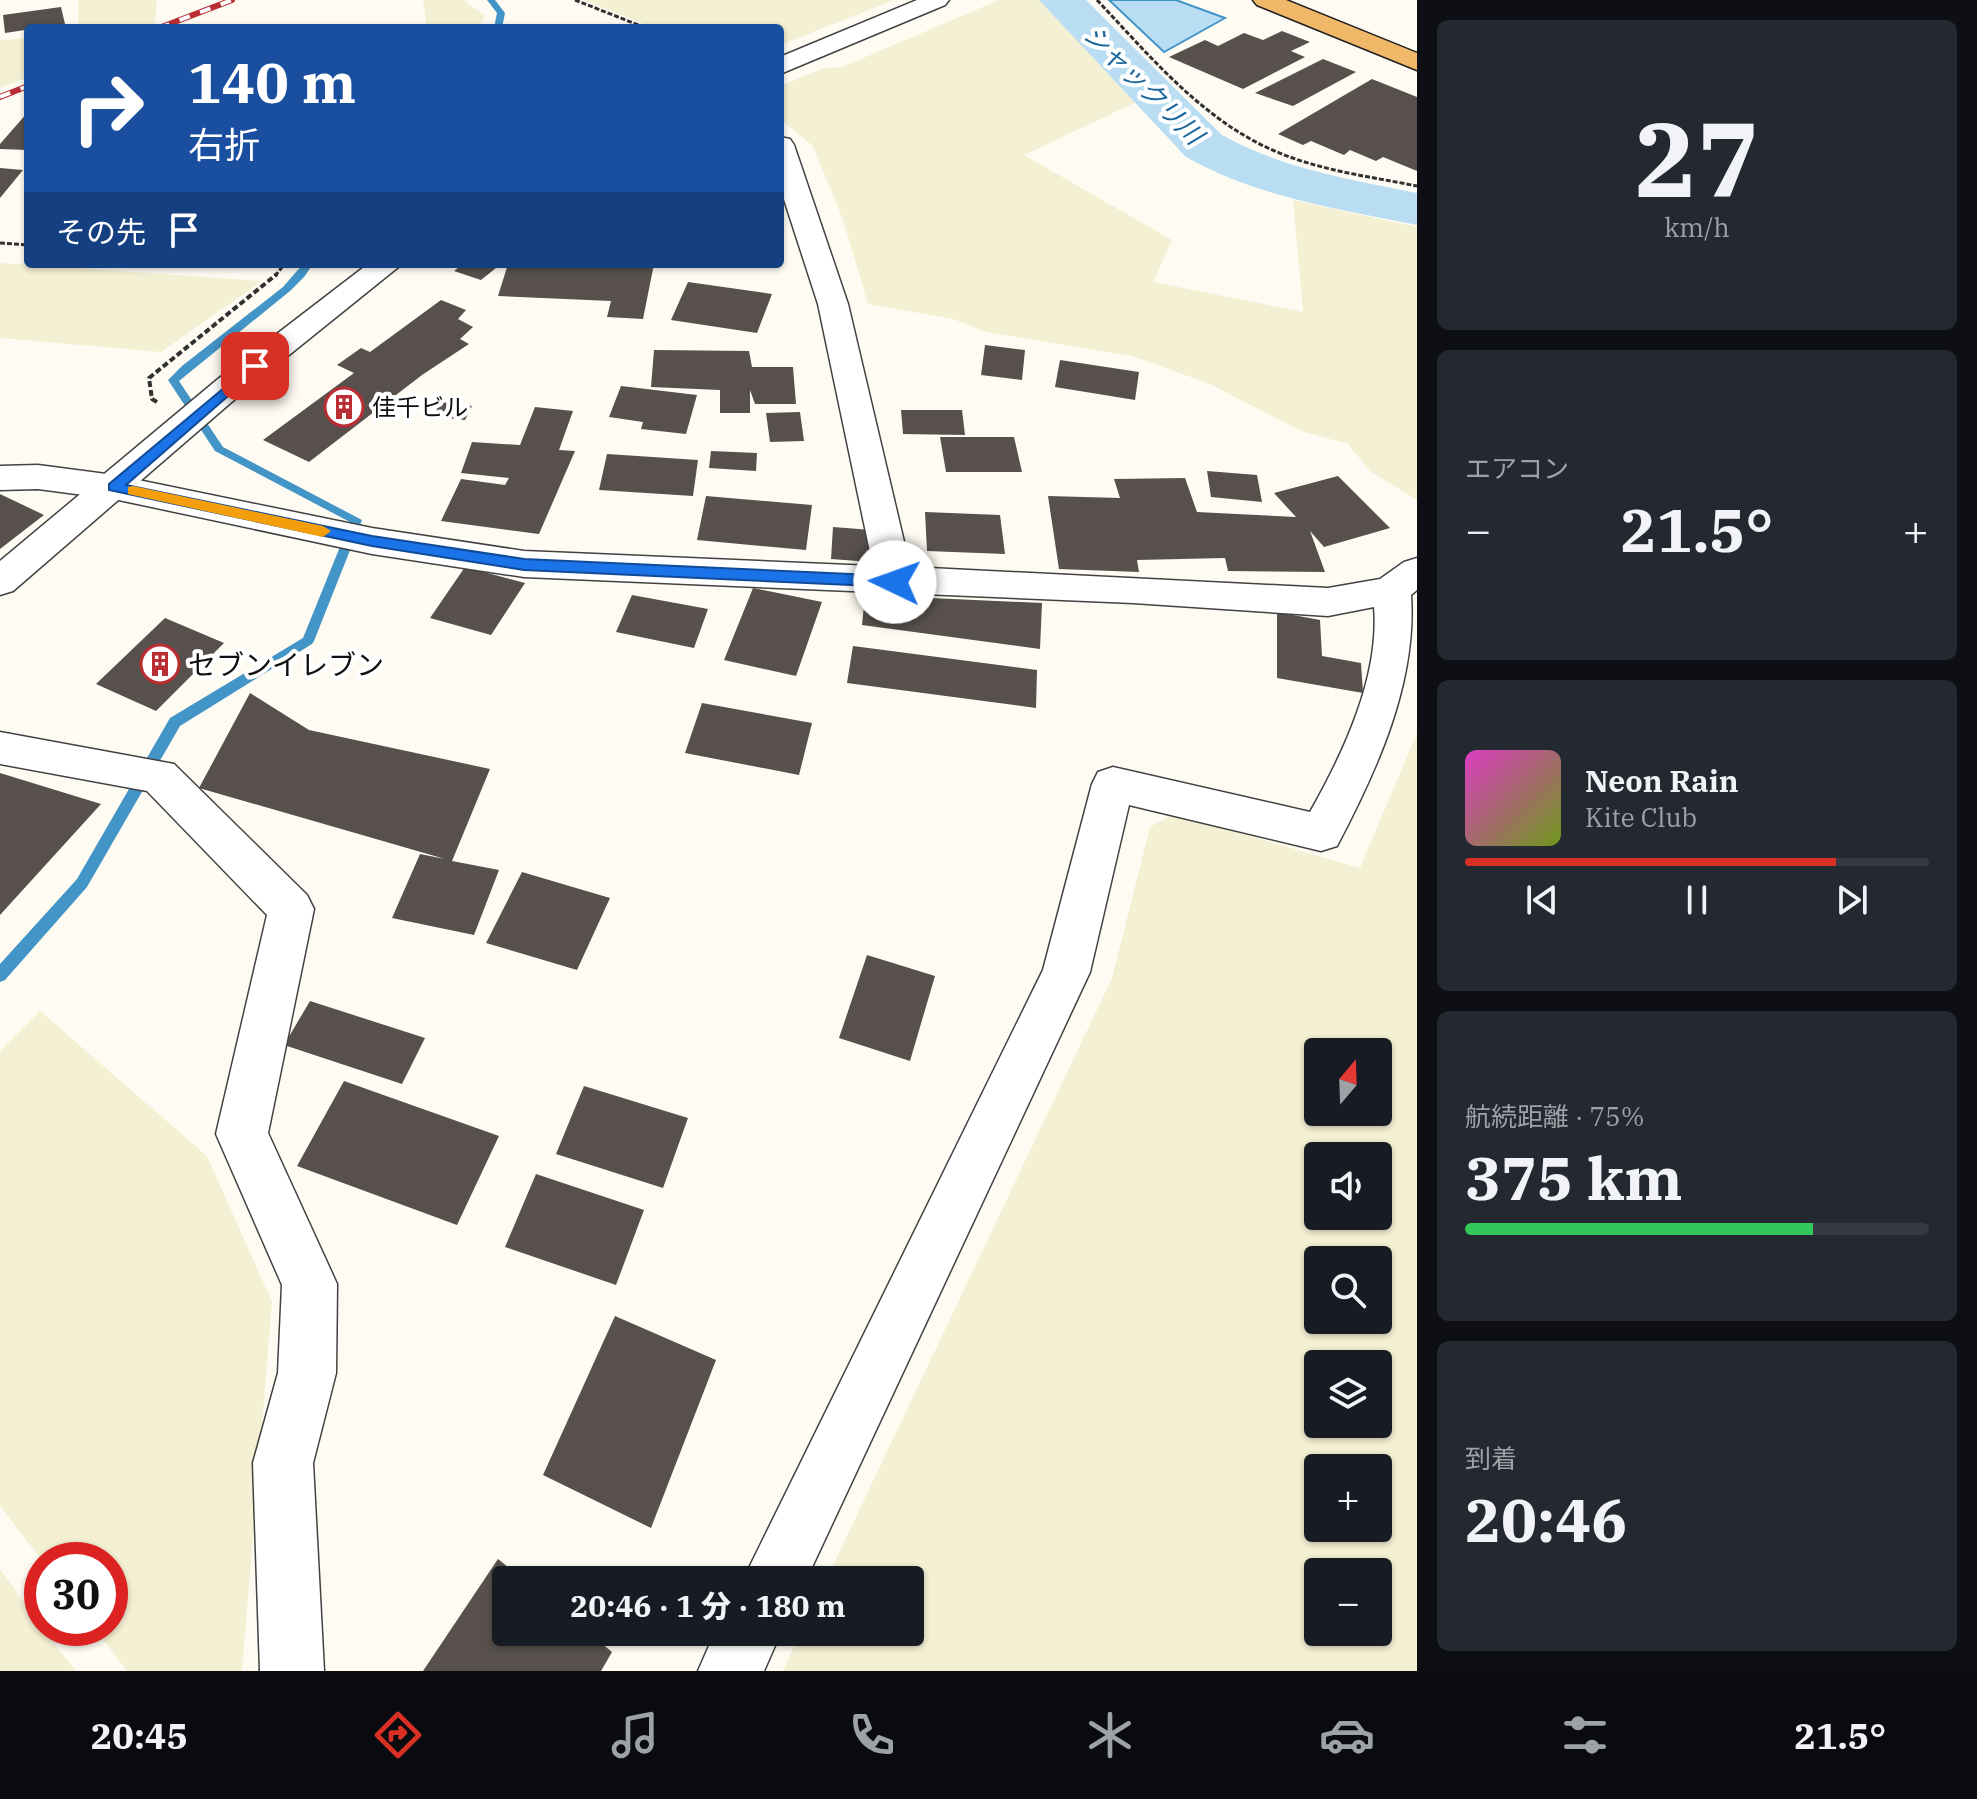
<!DOCTYPE html>
<html lang="ja">
<head>
<meta charset="utf-8">
<style>
	body { margin:0; font-family:"IBM Plex Serif","Noto Sans JP",serif; background:#242831; color:#f1f3f6; height:100vh; display:flex; flex-direction:column; font-size:30px; white-space:nowrap }
	* { box-sizing:border-box; margin:0 }
	p { font-size:26px; color:#9ea1a6 }
	.icon { flex:none; width:44px; height:44px; fill:none; stroke:currentColor; stroke-width:2; stroke-linecap:round; stroke-linejoin:round }
	.map { position:relative; flex:1; overflow:hidden }
	.sheet { display:flex; flex-direction:column; gap:20px; padding:20px; background:#0d0f14; width:560px }
	.sheet>* { flex:none }
	.guide { position:absolute; left:24px; top:24px; width:760px; height:244px; border-radius:8px; box-shadow:0 2px 6px #0004; background:#1a4fa0; color:#fff; overflow:hidden }
	.needle { width:52px; rotate:19deg }
	.tools { position:absolute; left:1304px; top:1038px; display:grid; gap:16px }
	.tools a { display:grid; place-items:center; width:88px; height:88px; border-radius:8px; background:#171b24; box-shadow:0 2px 6px #0004; font-size:40px }
	.speed { position:absolute; left:24px; top:1542px; display:flex; gap:16px; font-size:40px; font-weight:700; text-align:center }
	.speed>* { display:grid; place-content:center; width:104px; height:104px; border-radius:50%; background:#171b24; box-shadow:0 2px 6px #0004; line-height:1 }
	.speed .limit { border:12px solid #d22; background:#fff; color:#111 }
	.pin { position:absolute; display:grid; place-items:center; width:68px; height:68px; color:#fff; margin:-34px; border-radius:16px; box-shadow:0 4px 12px #0006 }
	.me { position:absolute; width:88px; margin:-44px; rotate:273deg; stroke-linejoin:round; filter:drop-shadow(0 0 6px #0008) }
	.turn { display:flex; align-items:center; gap:28px; height:168px; padding:0 32px; font-size:36px }
	.turn .icon { width:104px; height:104px; stroke-width:2.5 }
	.turn b { display:block; font-size:56px; line-height:68px }
	.then { display:flex; align-items:center; height:76px; padding:0 32px; background:#0003; gap:16px; font-size:30px }
	.big { font-size:60px; font-weight:800; line-height:1.1 }
	.sheet .card { flex:1; display:flex; flex-direction:column; justify-content:center; gap:12px; min-width:0; padding:0 28px; border-radius:12px; background:#242831 }
	.sheet .dial { align-items:center; gap:0 }
	.dial b { font-size:104px; line-height:1 }
	.song { display:flex; align-items:center; gap:24px }
	.cover { width:96px; height:96px; border-radius:12px; background:linear-gradient(135deg,hsl(310 70% 55%),hsl(80 70% 35%)) }
	.played { height:8px; border-radius:4px; background:linear-gradient(90deg,#d93025 80%,#363941 80%) }
	.keys { display:flex; justify-content:space-around; direction:ltr }
	.heat { display:flex; justify-content:space-between; align-items:center; font-size:44px; direction:ltr }
	.charge { height:12px; border-radius:6px; background:linear-gradient(90deg,#34c759 75%,#363941 0) }
	.trip { position:absolute; left:492px; top:1566px; width:432px; height:80px; border-radius:8px; background:#171b24; box-shadow:0 2px 6px #0004; font-weight:800; line-height:80px; text-align:center }
	.tabs { display:flex; height:128px; justify-content:space-around; align-items:center; background:#090b0e; color:#9ea1a6 }
	.tabs .icon { width:56px; height:56px }
	.tabs .selected { color:#d93025 }
	.tabs b { font-size:36px; color:#f1f3f6 }
	main { display:flex; flex:1; min-height:0 }
	.map>svg:first-child { display:block }
</style>
</head>
<body>
<main>
<div class="map">
<svg width="1417" height="1671" viewBox="0 0 1417 1671">
	<rect width="100%" height="100%" fill="#fefcf2"/>
	<path fill="#f4f0d3" fill-rule="evenodd" d="M78 0H157L154 28H79Z
		M423 0H464L485 16 478 28H427Z
		M583 0H894L780 45V28H654Z
		M999 0H1046L1141 100 1024 155 1172 240 1153 282 1303 312 1293 200 1417 227V500L1370 471 1348 444 1301 431 1210 384 1132 356 986 332 953 319 868 304 843 220 813 146 780 119V86L824 68 842 67Z
		M28 38V77L0 88V40Z
		M0 263 262 281 161 352 0 338Z
		M1417 733V1671H783L801 1632H910V1580H826L1112 978 1150 827 1173 814 1360 868ZM1318 1052H1378V1112H1318ZM1318 1156H1378V1216H1318ZM1318 1260H1378V1320H1318ZM1318 1364H1378V1424H1318ZM1318 1468H1378V1528H1318ZM1318 1572H1378V1632H1318Z
		M40 1011 207 1156 272 1302 242 1671H127L94 1628H110V1560H42L0 1506V1051Z
		M0 1569 42 1628 76 1671H0Z"/>
	<path fill="#b9def4" stroke="#4394c7" stroke-width="2" d="M1109 0H1176L1225 18 1164 52Z"/>
	<g fill="none" stroke-linecap="round" stroke-linejoin="round">
		<path fill="#4394c7" fill-rule="evenodd" d="M487 0H495L505 13 502 28H494L497 13Z
			M303 264H313L304 277 290 291 179 381 223 447 362 520 314 641 312 644 180 726 87 887 5 980 0 982V964L77 879 170 718 303 638 350 522 215 451 168 380 182 366 283 287Z"/>
		<path fill="#b9def4" fill-rule="evenodd" d="M1039 0H1086L1222 135C1283 169 1349 179 1417 193V225C1338 209 1257 197 1186 157Z"/>
	</g>
	<path fill="#57504c" d="M61 7 65 24 5 33 3 15Z
		M1282 31 1310 42 1291 51 1305 57 1243 89 1169 57 1205 40 1218 46 1244 33 1263 40Z
		M1323 59 1356 72 1293 106 1255 93Z
		M1372 79 1417 97V171L1383 157 1376 161 1350 150 1344 155 1311 141 1303 145 1278 134Z
		M28 112V150L0 149V144Z
		M0 168 23 170 0 198Z
		M463 264H501L481 280 454 271Z
		M508 264H654L643 319 607 317 611 301 498 296Z
		M688 282 772 294 757 333 671 320Z
		M441 300 466 310 458 319 473 327 460 339 469 344 422 375 309 462 263 440 354 373 337 365 361 348 370 352Z
		M985 345 1025 350 1022 380 981 375Z
		M654 350 749 351 752 367H793L796 404H755L750 390V413H720V390L651 387Z
		M1060 360 1139 372 1135 400 1055 387Z
		M621 386 697 395 686 434 641 429 643 422 609 417Z
		M441 402 472 406 465 420 433 416Z
		M535 407 573 411 559 450 575 451 539 534 441 521 461 479 505 485 509 478 461 473 472 442 520 445Z
		M901 410H962L965 435 903 434Z
		M800 412 804 441 770 442 766 413Z
		M940 437H1014L1022 472H946Z
		M711 451 757 453 756 471 709 468Z
		M607 454 698 460 693 496 599 490Z
		M1207 471 1257 475 1262 502 1211 497Z
		M1338 476 1390 528 1324 547 1310 531 1325 572 1228 571 1225 558 1137 560 1139 572 1059 569 1048 496 1120 498 1114 479 1185 478 1197 512 1296 517 1274 493Z
		M0 494 44 515 0 549Z
		M706 496 812 505 806 550 697 540Z
		M925 512 1000 515 1005 554 927 551Z
		M833 527 872 530 871 562 831 559Z
		M465 567 525 583 491 635 430 618Z
		M753 588 822 602 796 676 724 660Z
		M632 595 708 609 694 648 616 632Z
		M865 595 1042 603 1040 649 862 625Z
		M1277 612 1320 620 1322 656 1361 663 1363 693 1277 678Z
		M165 618 224 643 156 711 96 684Z
		M853 646 1037 670 1036 708 847 683Z
		M250 693 309 730 490 769 452 861 499 870 474 935 392 918 420 854 445 859 199 788Z
		M702 703 812 723 799 775 685 753Z
		M0 773 101 804 0 915Z
		M522 872 610 898 577 970 486 943Z
		M867 955 935 976 910 1061 839 1038Z
		M310 1001 425 1038 402 1084 284 1045Z
		M344 1081 499 1136 457 1225 297 1166Z
		M584 1086 688 1118 663 1188 556 1154Z
		M536 1174 644 1210 616 1285 505 1247Z
		M615 1316 716 1360 651 1528 543 1475Z
		M498 1559 524 1580H506V1632H588L612 1652 601 1671H423Z"/>
	<g fill="none" stroke-linecap="round" stroke-linejoin="round">
		<defs>
			<path id="minor" d="M780 137 790 139 794 145 848 304 910 567 1328 588 1380 579 1404 562 1417 558V590L1411 595C1417 683 1377 770 1337 846L1321 851 1129 805 1090 972 806 1580H743L1043 970 1092 784 1098 772 1113 767 1310 812C1343 754 1380 676 1374 607L1328 616 1133 603 524 577 372 554 114 499 38 489 0 490V466L38 465 114 475 372 528 524 551 873 566 818 304 780 187Z
				M0 732 174 764 307 895 314 909 268 1133 337 1284 336 1373 313 1463 324 1671H260L253 1463 278 1373 282 1285 216 1134 267 915 147 791 0 764Z
				M715 1632H781L764 1671H698Z"/>
			<path id="tertiary" d="M917 0H949L945 5 780 74V57Z
				M368 264H402L242 393 13 591 0 595V561L218 379Z"/>
			<path id="trunk" d="M1253 0H1286L1417 53V70L1257 5Z"/>
		</defs>
		<use href="#minor" stroke="#424242" stroke-width="3"/>
		<use href="#tertiary" stroke="#424242" stroke-width="3"/>
		<use href="#trunk" stroke="#202020" stroke-width="3"/>
		<path stroke="#313131" stroke-width="3" stroke-dasharray="5 2" stroke-linecap="butt" d="M575 0 646 28
			M1097 0C1148 54 1199 116 1268 148 1315 170 1367 176 1417 186
			M0 243 28 245
			M257 264 282 266
			M275 276 283 266"/>
		<path stroke="#313131" stroke-width="4" stroke-dasharray="6 3" stroke-linecap="butt" d="M157 402 152 399 149 378 277 274"/>
		<use href="#minor" fill="#fff" fill-rule="evenodd"/>
		<use href="#tertiary" fill="#fff" fill-rule="evenodd"/>
		<use href="#trunk" fill="#f0b868" fill-rule="evenodd"/>
		<defs>
			<path id="rail" d="M159 28 232 0
				M0 97 28 86"/>
		</defs>
		<use href="#rail" stroke="#ba2d35" stroke-width="6"/>
		<use href="#rail" stroke="#fff" stroke-width="4" stroke-dasharray="11" stroke-linecap="butt"/>
	</g>
	<path fill="#1a73e8" stroke="#114b97" stroke-width="2" d="M255 362 261 366 259 369 126 485 372 536 524 559 895 576 903 582 895 587 524 570 372 546 109 490V484Z"/>
	<path fill="#f59e0b" d="M133 486 323 526 331 531 323 537 128 494V487Z"/>
	<defs>
		<symbol id="building-ring" viewBox="-11 -11 22 22"><circle r="9.5" fill="#fff" stroke="#ba2d35" stroke-width="1.5"/><path d="M-4-6H4V6H1V3H-1V6H-4ZM-2.5-4.3h1.7v1.8h-1.7ZM.8-4.3h1.7v1.8H.8ZM-2.5-1h1.7V.8h-1.7ZM.8-1h1.7V.8H.8Z" fill="#ba2d35"/></symbol>
	</defs>
	<g fill-rule="evenodd">
		<use href="#building-ring" x="322" y="385" width="44" height="44"/>
		<use href="#building-ring" x="138" y="642" width="44" height="44"/>
	</g>
	<g text-anchor="middle" dominant-baseline="central" stroke-width="8" stroke-linejoin="round" paint-order="stroke">
		<g font-size="24" fill="#0f0f0f" stroke="#fff" text-anchor="start">
			<text x="372" y="407">佳千ビル</text>
		</g>
		<g font-size="26" font-style="italic" fill="#1d669c" stroke="#fff">
			<text transform="translate(1144 84) rotate(45)">シャックリ川</text>
		</g>
		<g font-size="28" fill="#0f0f0f" stroke="#fff" text-anchor="start">
			<text x="188" y="664">セブンイレブン</text>
		</g>
	</g>
</svg>
<div class="tools">
<a><svg class="needle" viewBox="-14 -14 28 28"><path d="M0-13l5 13h-10z" fill="#e53935"/><path d="M0 13l5-13h-10z" fill="#9ea1a6"/></svg></a>
<a><svg class="icon" aria-label="sound" viewBox="0 0 24 24"><path d="M4 9h4l5-4v14l-5-4H4zM17 9q2 3 0 6"/></svg></a>
<a><svg class="icon" aria-label="search" viewBox="0 0 24 24"><circle cx="10" cy="10" r="6"/><path d="M15 15l6 6"/></svg></a>
<a><svg class="icon" aria-label="layers" viewBox="0 0 24 24"><path d="M12 4l9 5-9 5-9-5zM3 14l9 5 9-5"/></svg></a>
<a>+</a>
<a>−</a>
</div>
<div class="speed"><div class="limit">30</div></div>
<div class="pin" style="left:255px;top:366px;background:#d93025"><svg class="icon" aria-label="arrive" viewBox="0 0 24 24"><path d="M6 21V4h12l-3 4 3 4H6"/></svg></div>
<svg class="me" style="left:895px;top:582px" viewBox="-20 -20 40 40"><circle r="19" fill="#fff"/><path d="M0-13L10 11 0 6-10 11z" fill="#1a73e8"/></svg>
<div class="trip">20:46 · 1 分 · 180 m</div>
<div class="guide">
<div class="turn"><svg class="icon" aria-label="right" viewBox="0 0 24 24"><path d="M7 20v-9h11M14 6l5 5-5 5"/></svg><div><b>140 m</b>右折</div></div>
<div class="then">その先<svg class="icon" aria-label="arrive" viewBox="0 0 24 24"><path d="M6 21V4h12l-3 4 3 4H6"/></svg></div>
</div>
</div>
<section class="sheet">
<div class="card dial"><b>27</b><p>km/h</p></div>
<div class="card"><p>エアコン</p>
<div class="heat"><a>−</a><b class="big">21.5°</b><a>+</a></div>
</div>
<div class="card">
<div class="song"><i class="cover"></i><div><b>Neon Rain</b><p>Kite Club</p></div></div>
<div class="played"></div>
<div class="keys"><svg class="icon" aria-label="previous" viewBox="0 0 24 24"><path d="M18 5L8 12l10 7zM5 5v14"/></svg><svg class="icon" aria-label="pause" viewBox="0 0 24 24"><path d="M8 5v14M16 5v14"/></svg><svg class="icon" aria-label="next" viewBox="0 0 24 24"><path d="M6 5l10 7-10 7zM19 5v14"/></svg></div>
</div>
<div class="card"><p>航続距離 · 75%</p><b class="big">375 km</b><div class="charge"></div></div>
<div class="card"><p>到着</p><b class="big">20:46</b></div>
</section>
</main>
<nav class="tabs">
<b>20:45</b>
<svg class="icon selected" aria-label="directions" viewBox="0 0 24 24"><path d="M12 3l9 9-9 9-9-9zM9 14v-3h6M13 9l2 2-2 2"/></svg>
<svg class="icon" aria-label="music" viewBox="0 0 24 24"><path d="M9 18V5l10-2v13"/><circle cx="6" cy="18" r="3"/><circle cx="16" cy="16" r="3"/></svg>
<svg class="icon" aria-label="phone" viewBox="0 0 24 24"><path d="M5 4h4l2 5-3 2q2 4 5 5l2-3 5 2v4C11 20 4 13 5 4z"/></svg>
<svg class="icon" aria-label="climate" viewBox="0 0 24 24"><path d="M12 3v18M4 7l16 10M4 17L20 7"/></svg>
<svg class="icon" aria-label="car" viewBox="0 0 24 24"><path d="M5 17H2v-5l4-1 3-4h7l3 4 3 1v5h-3M9 17h6M6 11h13"/><circle cx="7" cy="17" r="2"/><circle cx="17" cy="17" r="2"/></svg>
<svg class="icon" aria-label="filters" viewBox="0 0 24 24"><path d="M4 7h16M4 17h16"/><circle cx="9" cy="7" r="2"/><circle cx="15" cy="17" r="2"/></svg>
<b>21.5°</b>
</nav>
</body>
</html>
